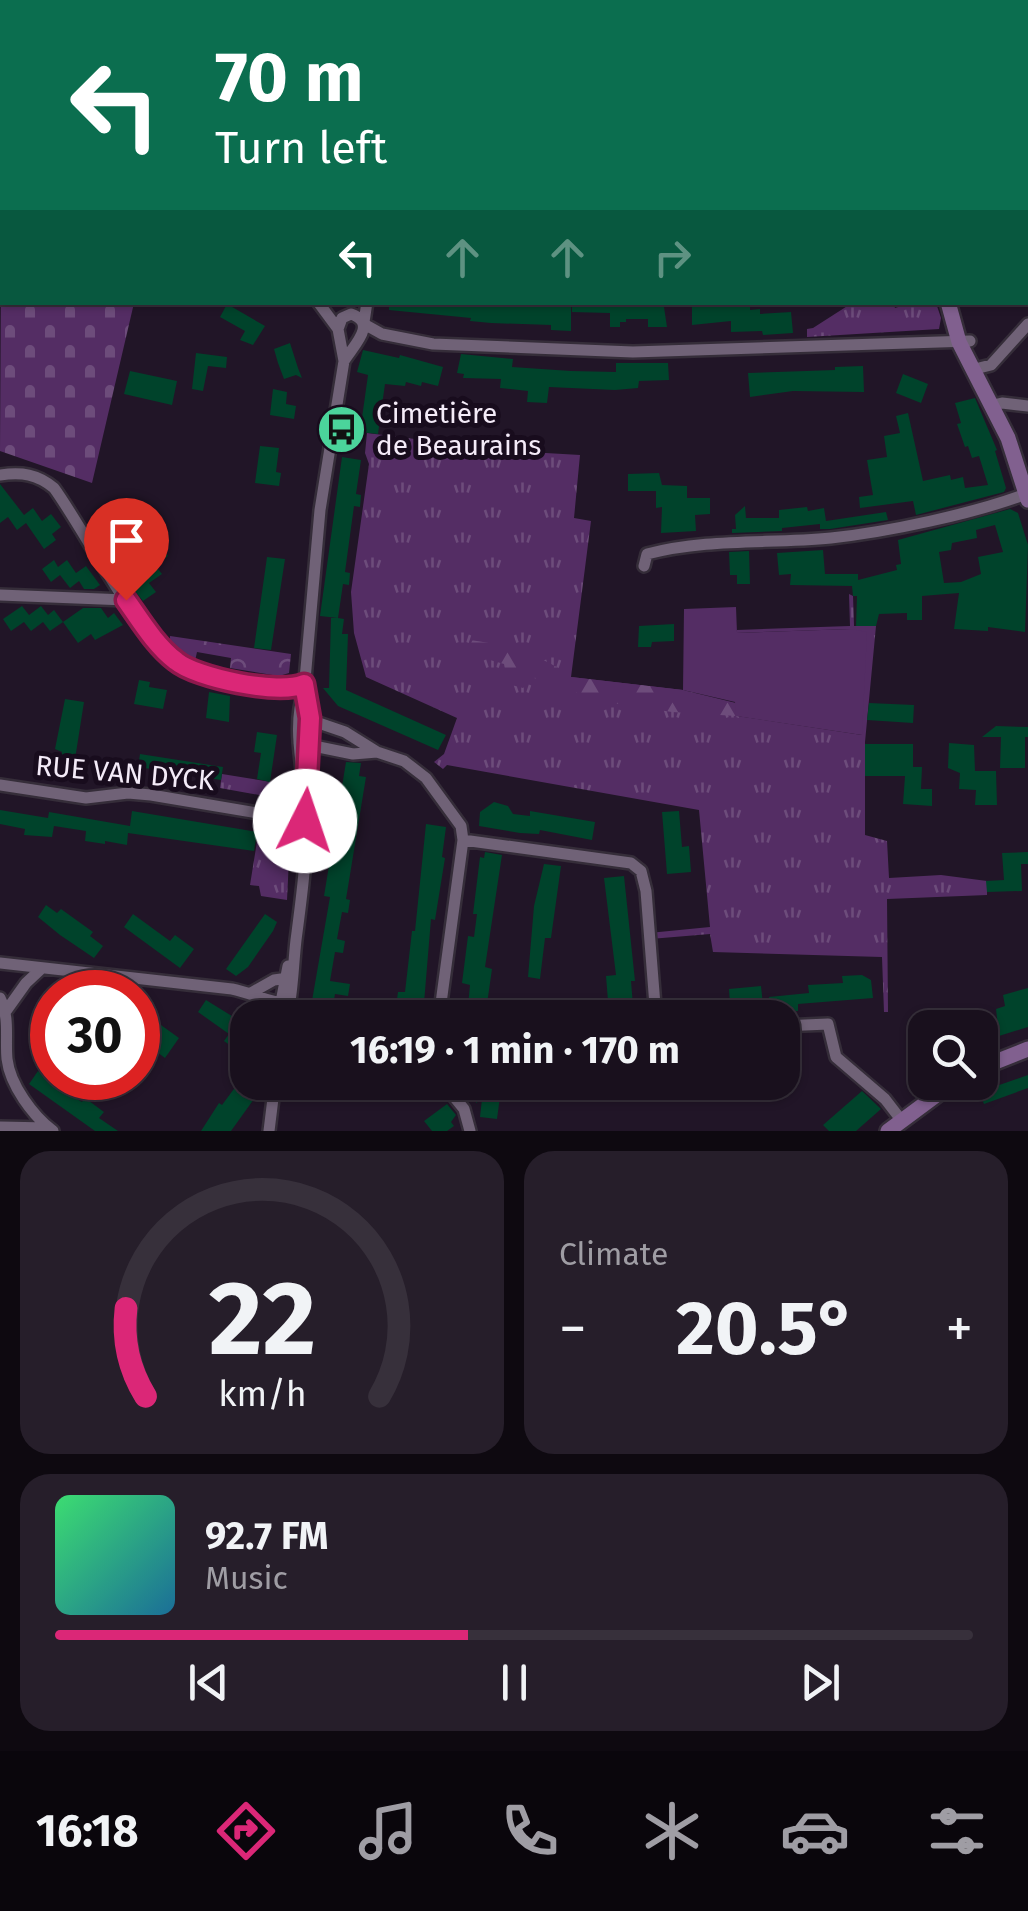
<!DOCTYPE html>
<html lang="en">
<head>
<meta charset="utf-8">
<style>
	body { margin:0; font-family:"Fira Sans",sans-serif; background:#261e2a; color:#f1f3f6; height:100vh; display:flex; flex-direction:column; font-size:38px; white-space:nowrap }
	* { box-sizing:border-box; margin:0 }
	p { font-size:32px; color:#9f9da4 }
	.icon { flex:none; width:55px; height:55px; fill:none; stroke:currentColor; stroke-width:2; stroke-linecap:round; stroke-linejoin:round }
	.map { position:relative; height:1131px; overflow:hidden }
	.sheet { display:flex; flex-direction:column; gap:20px; padding:20px; background:#0e0910; flex:1 }
	.sheet>* { flex:none }
	.banner { position:absolute; left:0px; top:0px; width:1030px; height:305px; box-shadow:0 2px 8px #0004,0 0 0 2px #37303b; background:#0b6e4f; color:#fff; overflow:hidden }
	.controls { position:absolute; left:908px; top:1010px; display:grid; gap:20px }
	.controls a { display:grid; place-items:center; width:90px; height:90px; border-radius:20px; background:#19101d; box-shadow:0 2px 8px #0004,0 0 0 2px #37303b; font-size:50px }
	.speed { position:absolute; left:30px; top:970px; display:flex; gap:20px; font-size:50px; font-weight:700; text-align:center }
	.speed>* { display:grid; place-content:center; width:130px; height:130px; border-radius:50%; background:#19101d; box-shadow:0 2px 8px #0004,0 0 0 2px #37303b; line-height:1 }
	.speed .limit { border:15px solid #d22; background:#fff; color:#111 }
	.pin { position:absolute; display:grid; place-items:center; width:85px; height:85px; color:#fff; margin:-102px -42px; border-radius:50% 50% 50% 0; rotate:-45deg; box-shadow:0 0 10px #0007 }
	.pin .icon { rotate:45deg }
	.me { position:absolute; width:110px; margin:-55px; rotate:4deg; stroke-linejoin:round; filter:drop-shadow(0 0 8px #0008) }
	.turn { display:flex; align-items:center; gap:35px; height:210px; padding:0 50px; font-size:45px }
	.turn .icon { width:130px; height:130px; stroke-width:2.5 }
	.turn b { display:block; font-size:70px; line-height:85px }
	.lanes { display:flex; align-items:center; height:95px; padding:0 50px; background:#0003; justify-content:center; gap:50px; direction:ltr }
	.lanes .off { opacity:.35 }
	.big { font-size:75px; font-weight:700; line-height:1.1 }
	.sheet .tile { flex:1; display:flex; flex-direction:column; justify-content:center; gap:15px; min-width:0; padding:0 35px; border-radius:30px; background:#261e2a }
	.sheet .dial { align-items:center; gap:0 }
	.dial svg { height:260px; overflow:visible; fill:none; stroke:#37303b; stroke-width:7; stroke-linecap:round; text-anchor:middle }
	.dial text { fill:#f1f3f6; stroke:none }
	.song { display:flex; align-items:center; gap:30px }
	.cover { width:120px; height:120px; border-radius:15px; background:linear-gradient(135deg,hsl(140 70% 55%),hsl(200 70% 35%)) }
	.played { height:10px; border-radius:5px; background:linear-gradient(90deg,#db2777 45%,#37303b 45%) }
	.keys { display:flex; justify-content:space-around; direction:ltr }
	.heat { display:flex; justify-content:space-between; align-items:center; font-size:55px; direction:ltr }
	.sheet .tiles { flex:1; display:grid; gap:20px; grid-template-columns:1fr 1fr }
	.tile:last-child { grid-column:span 2 }
	.trip { position:absolute; left:230px; top:1000px; width:570px; height:100px; border-radius:30px; background:#19101d; box-shadow:0 2px 8px #0004,0 0 0 2px #37303b; font-weight:700; line-height:100px; text-align:center }
	.tab-bar { display:flex; height:160px; justify-content:space-around; align-items:center; background:#0a060c; color:#9f9da4 }
	.tab-bar .icon { width:70px; height:70px }
	.tab-bar .on { color:#db2777 }
	.tab-bar b { font-size:45px; color:#f1f3f6 }
	.map>svg:first-child { display:block }
</style>
</head>
<body>
<div class="map">
<svg width="1028" height="1131" viewBox="0 0 1028 1131">
	<defs>
		<pattern id="grass-tufts" width="24" height="20" patternUnits="userSpaceOnUse" patternTransform="scale(2.5)"><rect width="24" height="20" fill="#542d64"/><path d="M3 7l-1-3M5 7V3M7 7l1-3M15 17l-1-3M17 17v-4M19 17l1-3" fill="none" stroke="#6d4c7b"/></pattern>
		<pattern id="forest-firs" width="22" height="20" patternUnits="userSpaceOnUse" patternTransform="scale(2.5)"><rect width="22" height="20" fill="#542d64"/><path d="M5 1l3.5 6h-7zM16 11l3.5 6h-7z" fill="#6d4c7b"/></pattern>
		<pattern id="cemetery-stones" width="16" height="16" patternUnits="userSpaceOnUse" patternTransform="scale(2.5)"><rect width="16" height="16" fill="#542d64"/><path d="M2 7V4a2 2 0 0 1 4 0v3zM10 15v-3a2 2 0 0 1 4 0v3z" fill="#6d4c7b"/></pattern>
		<pattern id="park-crowns" width="20" height="18" patternUnits="userSpaceOnUse" patternTransform="scale(2.5)"><rect width="20" height="18" fill="#542d64"/><path d="M2 6a3 3 0 1 1 6 0M12 15a3 3 0 1 1 6 0" fill="none" stroke="#6d4c7b"/></pattern>
	</defs>
	<rect width="100%" height="100%" fill="#211527"/>
	<path fill="url(#grass-tufts)" d="M852 303H893L895 308 911 303H936L941 318 939 329 807 337V329L813 328Z
		M367 433 511 451 580 455 574 518 591 521 571 677 683 690 737 716 862 735 851 629 736 633 737 630 850 626 849 594 853 596 854 626H876L865 742V835L887 841 889 878 941 875 987 881V895L887 899 888 1012H884L882 957 713 952 710 934 650 939 649 933 710 927 699 810 447 765 443 769 434 762 444 754 457 718 366 677 354 633 351 592 369 464 365 453Z
		M222 774 290 785V801L281 808 269 806 270 797 220 788Z
		M260 823 270 825V830L278 826 290 838 287 900 261 896 259 886 250 885Z"/>
	<path fill="url(#forest-firs)" d="M470 640C506 645 541 654 571 677L683 690 736 703V716L672 712 600 701 534 678 523 688 508 684 504 664 469 654Z"/>
	<path fill="url(#cemetery-stones)" d="M2 101V302L134 303 92 483 0 451Z"/>
	<path fill="url(#park-crowns)" d="M170 636 291 654 289 673 279 676 230 668 231 658 197 652 195 661 170 645Z"/>
	<path fill="#542d64" d="M736 607 737 633 851 629 867 632 862 735 736 716 735 702 683 690 684 609Z"/>
	<path fill="#00432b" fill-rule="evenodd" d="M389 302 571 306V331L551 330V325L491 323 470 321 471 318 389 310Z
		M572 302H654V307H664L667 327H648V319H626V322H620V327H610V313L572 312Z
		M692 302 750 305V310L760 309V314L791 312 793 333 763 335 762 331 731 332V321L692 325Z
		M227 304 265 326 253 345 240 340 245 331 220 317Z
		M290 343 298 368 302 378 296 375 284 379 278 363 274 349Z
		M363 350 399 358 400 355 443 367 438 386 422 382 421 386 406 382 405 386 385 384 378 434 360 432 368 375 357 372Z
		M196 353 227 357 226 368 208 366 203 391 192 389Z
		M461 354 513 359 512 367 571 371 616 372V363H668L669 380 639 381 638 388 615 390 549 387 547 403 527 402 528 391 500 388 501 379 463 378 464 374 457 373Z
		M863 366 864 392 793 391 750 397 748 373 835 370V367Z
		M130 371 177 381 172 405 124 394Z
		M903 374 928 384 921 403 896 393Z
		M273 389 287 392 286 404 296 406 294 419 270 415Z
		M975 398 997 450 995 451 1006 488 1004 492 916 515 913 501 860 508 859 497 873 495 867 460 887 457 884 436 900 433 896 416 908 413 923 481 950 475 951 480 963 477 965 488 988 485 979 456 972 458 968 446 965 447 957 424 961 423 955 403Z
		M260 446 279 448 276 472 281 473 279 486 255 483Z
		M342 457 361 460 356 494 361 495 360 507 354 506 345 572 350 573 349 585 343 584 338 618 344 619 342 634H348L346 690 446 735 438 750 338 706 323 688H329L331 618H338L320 616Z
		M659 473 662 485 687 486V498H710V514L695 515 696 531 661 533 662 507 656 508V491H628V474Z
		M0 484 24 515 33 508 42 521 51 514 61 527 52 534 56 540 44 549 26 523 17 530 8 517 0 523Z
		M745 506 746 518H779V510L807 507 808 511 824 508 826 521 886 512 888 520 830 529H820V524L782 528V531L732 533V529H736L735 515Z
		M1010 509 1018 513 1028 545 1025 632 988 627V631L954 629 959 593 922 596V620H907V613L879 614 876 626H856L857 596H853L852 586 790 585 791 574 779 575 777 553 823 550 825 574H858V580L897 570 896 565 901 564 898 540ZM995 525 1003 552 978 557 981 574 961 582 944 583 939 552 951 550 952 543 977 538 976 530Z
		M118 513 133 534 107 552 93 531Z
		M159 544 168 556 155 565 162 574 149 583 156 592 143 601 134 590 141 585 134 576 147 567 140 558Z
		M749 551 750 584H737V575H730L729 552Z
		M267 557 285 559 271 650 254 648Z
		M54 560 58 567 67 560 76 573 86 566 100 585 94 589H84L79 581 70 588 60 575 51 582 42 569Z
		M22 606 29 615 41 606 48 615 54 610 63 622 83 608H101L108 618 114 613 123 625 95 640 91 634 78 643 63 622 50 631 43 622 31 631 24 622 11 631 3 619Z
		M674 624V641L652 642 651 647H638L639 626Z
		M139 680 150 682 149 687 167 690 163 709 134 704Z
		M209 692 230 696 229 722 206 718Z
		M65 699 84 702 73 772 59 769 62 752 55 749Z
		M869 703 914 705 913 723 867 720Z
		M996 726 1028 727V737H1025V768H1000L1001 737H982Z
		M257 732 277 735 270 782 257 779 261 753 254 752Z
		M949 743 974 745 975 771H996L997 805H975L976 790 959 789 960 773 948 768Z
		M865 744H913V767H922L921 789H932V806L903 804 905 776H865Z
		M140 754 223 767 221 780 138 767Z
		M346 762 361 763 359 776 366 777 346 899 350 900 348 913 342 912 337 939 345 941 343 953 335 952 330 981 350 984 348 996 335 994 331 1018H309L330 897 324 896Z
		M494 802 508 806 513 814 530 816V811L595 822 592 840 540 830 539 834 520 833 479 826 480 812Z
		M0 810 48 818 49 812 130 826 132 811 257 832 254 851 128 833 127 845 105 841V844L85 841 86 831 54 826 52 837 24 835 25 829 0 824Z
		M679 811 682 847 689 846 691 872 667 874 662 812Z
		M426 824 446 827 442 857 445 858 435 920 431 919 423 1015 400 1018 401 1011 396 1006 398 992H405L412 931H415Z
		M485 852 502 855 485 967 492 969 485 1018H463L464 1005 468 1006 470 985 462 983 468 936 474 937 477 914H473L480 857 484 858Z
		M1028 852V864H1021L1022 891 987 892 986 881 1004 880 1002 853Z
		M544 864 561 866 551 938H545L540 979 528 977 534 906Z
		M624 876 635 981H631L634 1018H557L556 1006 608 1001 606 976 616 975 604 878Z
		M46 905 57 913 61 909 93 932 90 936 103 946 94 958 60 935 38 917Z
		M133 914 170 941 175 935 194 949 180 968 124 927Z
		M265 914 277 922 273 931 248 967 236 976 226 969Z
		M862 975 871 980 873 998 798 1004V1011L771 1013 769 997 809 993 808 985 843 983 842 976Z
		M761 986 763 1005 730 1004 729 989Z
		M1028 988V1027L999 1036 996 1009 1005 1006 1003 995Z
		M206 1000 248 1026V1047L240 1041 235 1049 224 1041 229 1034 198 1012Z
		M143 1012 179 1038 165 1058 138 1038V1020Z
		M38 1071 53 1082 57 1078 66 1084 63 1089 72 1096 82 1102 85 1098 104 1112 99 1118 118 1131H95L29 1084Z
		M1028 1075V1088L984 1104 979 1092Z
		M242 1078 257 1089 251 1097 254 1099 231 1131H201L219 1103 222 1105Z
		M479 1082H502L497 1119 480 1117 482 1099 476 1103Z
		M862 1091 881 1109 856 1131H829L823 1125Z
		M447 1104 456 1115 451 1122 454 1126 447 1131H432L424 1121Z"/>
	<g fill="none" stroke-linecap="round" stroke-linejoin="round">
		<defs>
			<path id="minor" d="M257 0 258 2
				M463 2 464 0
				M0 76H2
				M364 322 367 302
				M364 324 382 334 433 344 633 352 970 341
				M338 329 342 318 351 314C378 323 354 345 344 361
				M975 369 991 365 1028 324
				M993 405 1002 403 1028 406
				M0 475C22 472 37 474 54 488 86 532 140 641 182 665 200 676 222 678 242 682 262 686 285 692 303 684
				M644 566 647 554C707 538 769 544 831 538 887 532 973 514 1026 494
				M0 595 126 600
				M304 691 310 718 307 786
				M304 718 345 732 377 752
				M299 743 353 754 377 752 404 761 426 778 461 826 463 840 439 1018
				M0 785 86 798 128 793 151 795 305 821
				M463 840 631 863 641 871 646 891 656 1018
				M0 963 232 989C252 993 269 1003 290 1004
				M251 993 274 980 288 978
				M0 998C10 1018 5 1038 7 1059 10 1085 33 1116 53 1131
				M280 1007 288 966
				M6 1011 26 983 41 969
				M287 1018C293 992 293 966 296 940 302 894 309 846 305 800 303 763 292 729 304 691L320 510 344 361 338 329 318 302
				M782 1026 828 1024 836 1057 885 1099 902 1121
				M442 1082 464 1109 470 1131
				M0 1127 48 1128
				M269 1131 275 1082"/>
			<path id="secondary" d="M834 0 835 2
				M948 302 959 342 1008 438 1028 500
				M980 1068 1028 1049
				M888 1131 954 1082"/>
		</defs>
		<use href="#minor" stroke="#352d39" stroke-width="16"/>
		<use href="#secondary" stroke="#352d39" stroke-width="20"/>
		<use href="#minor" stroke="#706277" stroke-width="11"/>
		<use href="#secondary" stroke="#81608f" stroke-width="15"/>
	</g>
	<g fill="none" stroke-linecap="round" stroke-linejoin="round">
		<defs>
			<path id="route" d="M126 600C141 621 155 645 176 661 196 678 279 695 304 684L310 718 305 821"/>
		</defs>
		<use href="#route" stroke="#8e194d" stroke-width="25"/>
		<use href="#route" stroke="#db2777" stroke-width="18"/>
	</g>
	<defs>
		<symbol id="bus-disc" viewBox="-11 -11 22 22"><circle r="9.5" fill="#4bd49b" stroke="#180c1d"/><path d="M-5-6H5V4H4V6H2V4H-2V6H-4V4H-5ZM-3.5-4V0h7V-4ZM-3.5 1.2v1.5H-2V1.2ZM2 1.2v1.5H3.5V1.2Z" fill="#111"/></symbol>
	</defs>
	<g fill-rule="evenodd">
		<use href="#bus-disc" x="314" y="402" width="55" height="55"/>
	</g>
	<g text-anchor="middle" dominant-baseline="central" stroke-width="10" stroke-linejoin="round" paint-order="stroke">
		<g font-size="28" fill="#f4ebf8" stroke="#180c1d" text-anchor="start">
			<text x="376" y="413">Cimetière<tspan x="376" dy="32">de Beaurains</tspan></text>
		</g>
		<g font-size="28" fill="#f4ebf8" stroke="#180c1d">
			<text transform="translate(125 773) rotate(5)">RUE VAN DYCK</text>
		</g>
	</g>
</svg>
<div class="controls">
<a><svg class="icon" aria-label="search" viewBox="0 0 24 24"><circle cx="10" cy="10" r="6"/><path d="M15 15l6 6"/></svg></a>
</div>
<div class="speed"><div class="limit">30</div></div>
<div class="pin" style="left:126px;top:600px;background:#d93025"><svg class="icon" aria-label="arrive" viewBox="0 0 24 24"><path d="M6 21V4h12l-3 4 3 4H6"/></svg></div>
<svg class="me" style="left:305px;top:821px" viewBox="-20 -20 40 40"><circle r="19" fill="#fff"/><path d="M0-13L10 11 0 6-10 11z" fill="#db2777"/></svg>
<div class="trip">16:19 · 1 min · 170 m</div>
<div class="banner">
<div class="turn"><svg class="icon" aria-label="left" viewBox="0 0 24 24"><path d="M17 20v-9H6M10 6l-5 5 5 5"/></svg><div><b>70 m</b>Turn left</div></div>
<div class="lanes"><svg class="icon" aria-label="left" viewBox="0 0 24 24"><path d="M17 20v-9H6M10 6l-5 5 5 5"/></svg><svg class="icon off" aria-label="ahead" viewBox="0 0 24 24"><path d="M12 20V5M6 11l6-6 6 6"/></svg><svg class="icon off" aria-label="ahead" viewBox="0 0 24 24"><path d="M12 20V5M6 11l6-6 6 6"/></svg><svg class="icon off" aria-label="right" viewBox="0 0 24 24"><path d="M7 20v-9h11M14 6l5 5-5 5"/></svg></div>
</div>
</div>
<section class="sheet">
<div class="tiles">
<div class="tile dial"><svg viewBox="0 0 100 80">
<path d="M14 69A42 42 0 1 1 86 69"/>
<path d="M14 69A42 42 0 0 1 8 42" stroke="#db2777"/>
<text x="50" y="56" font-size="32" font-weight="700">22</text>
<text x="50" y="72" font-size="11">km/h</text>
</svg></div>
<div class="tile"><p>Climate</p>
<div class="heat"><a>−</a><b class="big">20.5°</b><a>+</a></div>
</div>
<div class="tile">
<div class="song"><i class="cover"></i><div><b>92.7 FM</b><p>Music</p></div></div>
<div class="played"></div>
<div class="keys"><svg class="icon" aria-label="previous" viewBox="0 0 24 24"><path d="M18 5L8 12l10 7zM5 5v14"/></svg><svg class="icon" aria-label="pause" viewBox="0 0 24 24"><path d="M8 5v14M16 5v14"/></svg><svg class="icon" aria-label="next" viewBox="0 0 24 24"><path d="M6 5l10 7-10 7zM19 5v14"/></svg></div>
</div>
</div>
</section>
<nav class="tab-bar">
<b>16:18</b>
<svg class="icon on" aria-label="directions" viewBox="0 0 24 24"><path d="M12 3l9 9-9 9-9-9zM9 14v-3h6M13 9l2 2-2 2"/></svg>
<svg class="icon" aria-label="music" viewBox="0 0 24 24"><path d="M9 18V5l10-2v13"/><circle cx="6" cy="18" r="3"/><circle cx="16" cy="16" r="3"/></svg>
<svg class="icon" aria-label="phone" viewBox="0 0 24 24"><path d="M5 4h4l2 5-3 2q2 4 5 5l2-3 5 2v4C11 20 4 13 5 4z"/></svg>
<svg class="icon" aria-label="climate" viewBox="0 0 24 24"><path d="M12 3v18M4 7l16 10M4 17L20 7"/></svg>
<svg class="icon" aria-label="car" viewBox="0 0 24 24"><path d="M5 17H2v-5l4-1 3-4h7l3 4 3 1v5h-3M9 17h6M6 11h13"/><circle cx="7" cy="17" r="2"/><circle cx="17" cy="17" r="2"/></svg>
<svg class="icon" aria-label="filters" viewBox="0 0 24 24"><path d="M4 7h16M4 17h16"/><circle cx="9" cy="7" r="2"/><circle cx="15" cy="17" r="2"/></svg>
</nav>
</body>
</html>
